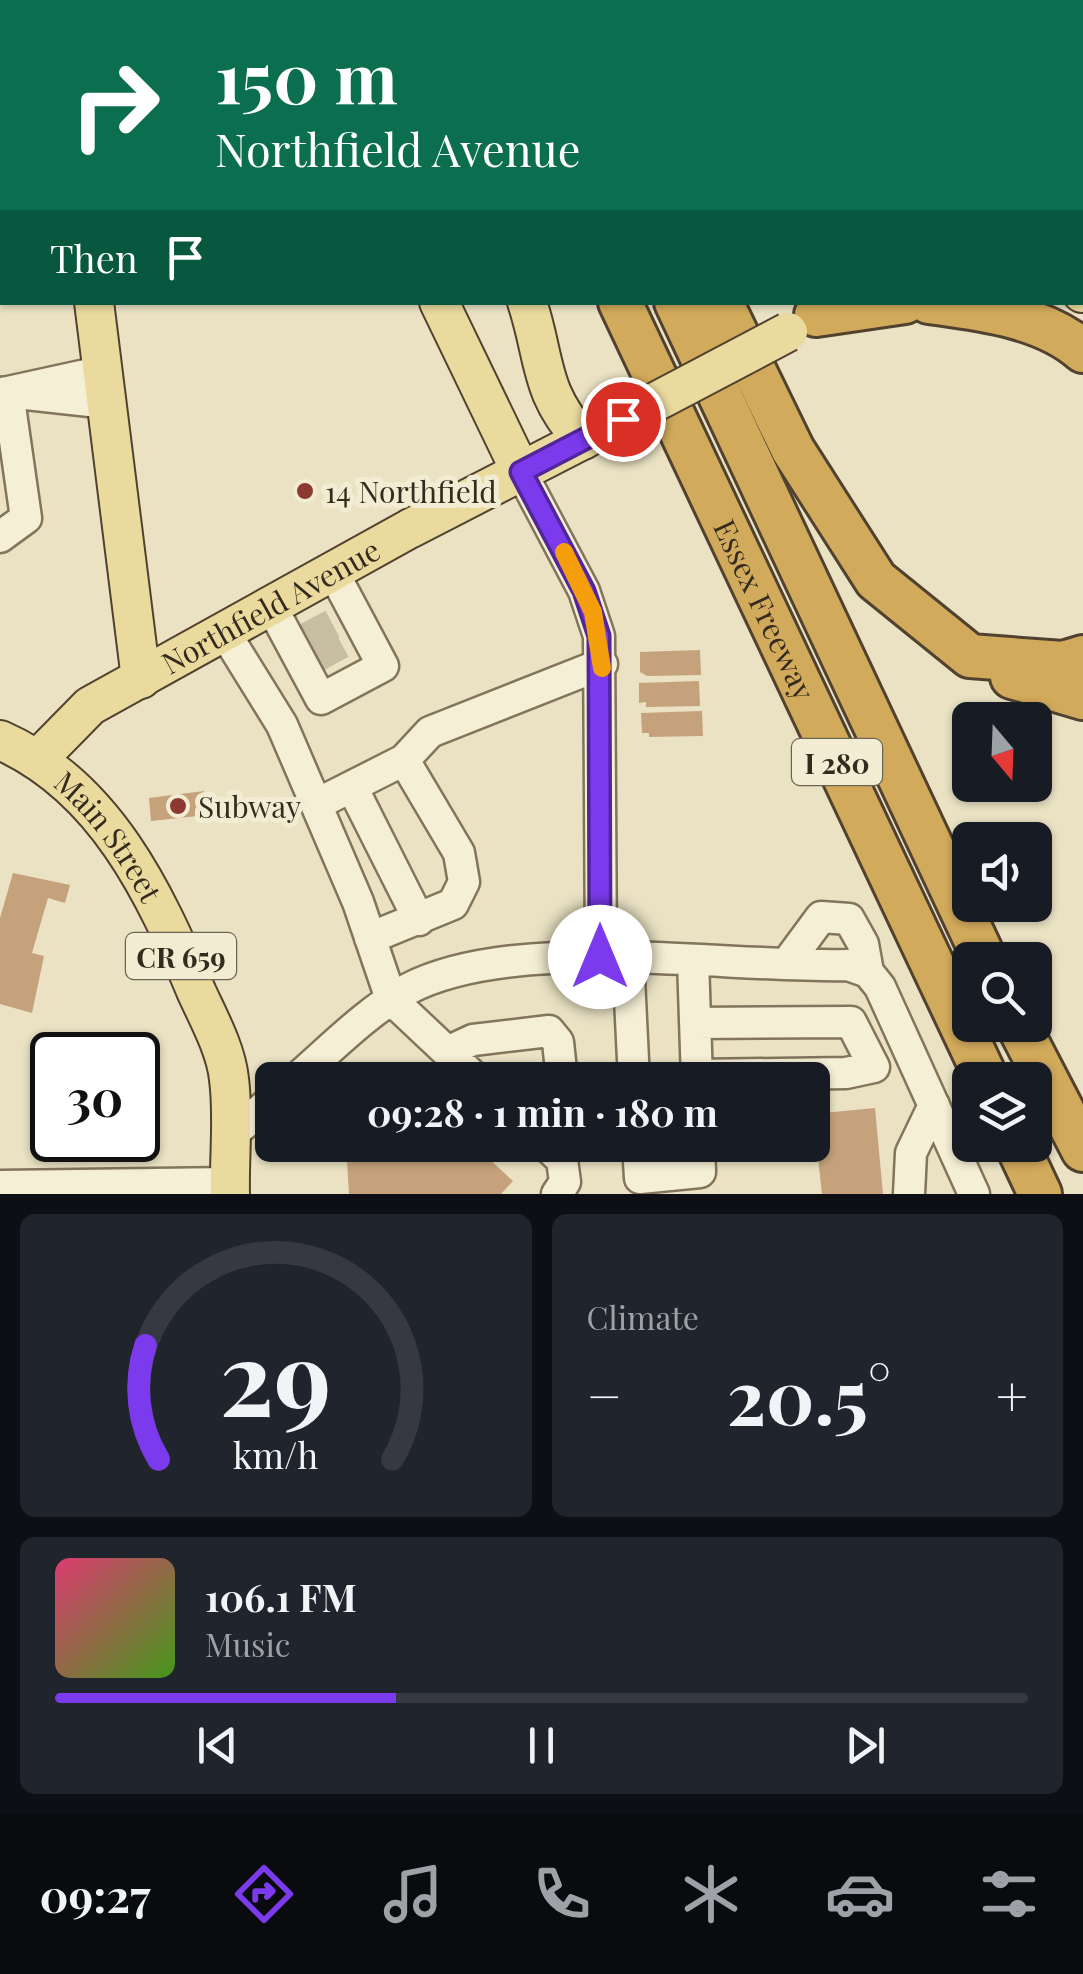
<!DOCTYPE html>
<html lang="en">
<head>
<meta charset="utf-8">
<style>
	body { margin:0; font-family:"Playfair Display",serif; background:#20242c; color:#f1f3f6; height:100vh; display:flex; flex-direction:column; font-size:38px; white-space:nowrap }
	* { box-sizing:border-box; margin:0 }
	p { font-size:32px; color:#9ea1a6 }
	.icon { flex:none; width:55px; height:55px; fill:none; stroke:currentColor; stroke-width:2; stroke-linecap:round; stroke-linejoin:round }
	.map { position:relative; height:1194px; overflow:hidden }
	.panel { display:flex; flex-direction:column; gap:20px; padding:20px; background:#0d0f14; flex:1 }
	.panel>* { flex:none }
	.guide { position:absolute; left:0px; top:0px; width:1085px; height:305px; box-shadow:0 2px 8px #0004; background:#0b6e4f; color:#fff; overflow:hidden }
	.needle { width:65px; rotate:161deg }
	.buttons { position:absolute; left:952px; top:702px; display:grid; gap:20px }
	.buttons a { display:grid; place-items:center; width:100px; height:100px; border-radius:15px; background:#171b24; box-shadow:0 2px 8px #0004; font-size:50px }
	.speed { position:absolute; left:30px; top:1032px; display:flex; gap:20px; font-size:50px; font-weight:700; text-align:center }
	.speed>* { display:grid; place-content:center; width:130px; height:130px; border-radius:50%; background:#171b24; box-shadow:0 2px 8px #0004; line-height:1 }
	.speed .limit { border:5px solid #111; border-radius:15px; background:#fff; color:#111 }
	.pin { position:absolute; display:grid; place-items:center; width:85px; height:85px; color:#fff; margin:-42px; border:5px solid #fff; border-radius:50%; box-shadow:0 2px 10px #0007 }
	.me { position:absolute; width:110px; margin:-55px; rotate:0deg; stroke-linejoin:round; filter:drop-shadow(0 0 8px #0008) }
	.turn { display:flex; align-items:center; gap:35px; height:210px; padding:0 50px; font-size:45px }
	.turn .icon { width:130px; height:130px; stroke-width:2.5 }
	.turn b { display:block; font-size:70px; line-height:85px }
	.then { display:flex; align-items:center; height:95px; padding:0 50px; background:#0003; gap:20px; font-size:38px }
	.big { font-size:75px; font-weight:700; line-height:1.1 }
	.panel .tile { flex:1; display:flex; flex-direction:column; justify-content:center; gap:15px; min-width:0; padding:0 35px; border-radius:15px; background:#20242c }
	.panel .dial { align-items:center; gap:0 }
	.dial svg { height:260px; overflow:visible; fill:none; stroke:#363941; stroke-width:7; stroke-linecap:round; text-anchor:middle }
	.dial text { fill:#f1f3f6; stroke:none }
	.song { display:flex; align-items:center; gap:30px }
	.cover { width:120px; height:120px; border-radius:15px; background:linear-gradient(135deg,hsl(340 70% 55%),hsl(100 70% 35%)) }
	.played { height:10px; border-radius:5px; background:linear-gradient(90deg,#7c3aed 35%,#363941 35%) }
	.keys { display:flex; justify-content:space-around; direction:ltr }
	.heat { display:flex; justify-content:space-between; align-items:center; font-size:55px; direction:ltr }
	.panel .tiles { flex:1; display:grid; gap:20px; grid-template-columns:1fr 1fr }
	.tile:last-child { grid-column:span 2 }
	.trip { position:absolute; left:255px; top:1062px; width:575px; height:100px; border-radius:15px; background:#171b24; box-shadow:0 2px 8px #0004; font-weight:700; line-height:100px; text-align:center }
	.tab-bar { display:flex; height:160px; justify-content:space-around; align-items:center; background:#090b0e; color:#9ea1a6 }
	.tab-bar .icon { width:70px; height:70px }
	.tab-bar .active { color:#7c3aed }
	.tab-bar b { font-size:45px; color:#f1f3f6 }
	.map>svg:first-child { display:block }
</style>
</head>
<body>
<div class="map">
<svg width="1083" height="1194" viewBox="0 0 1083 1194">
	<rect width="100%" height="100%" fill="#eae2c3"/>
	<path fill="#c5a27c" d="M700 650 701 675 647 676 640 672V652Z
		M699 681 700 706 646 707V702L639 703V683Z
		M702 711 703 736 649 737V733H642L641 713Z
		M204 791 207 815 151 821 149 798Z
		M13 873 70 885 65 903 48 898 32 953 44 956 32 1013 0 1004V918Z
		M875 1108 883 1194H822L813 1114Z
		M366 1145H474L513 1181 501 1194H349L347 1161 367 1160Z"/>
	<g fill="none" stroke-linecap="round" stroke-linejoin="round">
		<path stroke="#c6bda2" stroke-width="30" stroke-dasharray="30 15" stroke-linecap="butt" d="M306 638 342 619
			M315 658 350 639"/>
		<defs>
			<path id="minor" d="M1082 216H1083
				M1082 243 1083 244
				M104 371 8 392 108 403
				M0 393 8 392 26 518 0 537
				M521 472 584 591 599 636 601 957
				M271 606 321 699 383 666 333 572
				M225 633 282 725 358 902 391 999 477 1080
				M352 787 419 920
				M317 804 404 760 430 732 602 664
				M370 938 453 904 464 882 459 853 404 760
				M628 958 634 1080
				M693 960 697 1080
				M787 963 821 917 849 919 863 944 868 972
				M695 1023 851 1022 874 1067 846 1073 697 1075
				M447 1052 473 1040 549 1031 558 1042 562 1080
				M295 1080C331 1049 366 1012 408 989 515 933 726 968 848 965L868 972 880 987 974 1194
				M230 1136 272 1100
				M546 1145 562 1160 565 1182 557 1194
				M638 1145 640 1178 700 1172 699 1145
				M0 1186 230 1183
				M909 1194 911 1153 934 1105"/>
			<g id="major">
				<path d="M53 0V2"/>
				<path d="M1082 116H1083"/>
				<path d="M1082 293H1083"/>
				<path d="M94 302 141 679"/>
				<path d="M439 302 521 472"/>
				<path d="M527 302C546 359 538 391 583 440"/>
				<path id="s1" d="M0 740C105 786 155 893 197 993 209 1019 226 1050 229 1079 234 1117 229 1156 230 1194"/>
				<path id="s2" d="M37 760 90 706 409 529 623 419"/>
			</g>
			<g id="highway">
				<path d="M384 0 385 2"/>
				<path d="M471 0 472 2"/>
				<path d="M546 0 548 2"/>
				<path id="s3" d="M620 302 987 1080"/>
				<path d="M676 302 985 960"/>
				<path d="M721 302 793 450 876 580 970 656 1063 663 1083 657"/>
				<path d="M929 302C980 309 1043 316 1083 351"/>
				<path d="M816 315 905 302"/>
				<path d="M1012 677 1083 698"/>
				<path d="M1018 1025 1083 1150"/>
				<path d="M1017 1145 1040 1194"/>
			</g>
		</defs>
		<use href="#minor" stroke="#83745c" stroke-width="35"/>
		<use href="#major" stroke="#514230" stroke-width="42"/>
		<use href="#highway" stroke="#514230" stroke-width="48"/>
		<use href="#minor" stroke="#f5efd6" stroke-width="30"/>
		<use href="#major" stroke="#eada9e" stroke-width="38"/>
		<use href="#highway" stroke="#d2aa5b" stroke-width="42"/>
		<defs>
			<path id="major-bridge" d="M623 419 788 332"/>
		</defs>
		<use href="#major-bridge" stroke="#514230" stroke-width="42" stroke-linecap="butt"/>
		<use href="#major-bridge" stroke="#eada9e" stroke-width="38"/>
	</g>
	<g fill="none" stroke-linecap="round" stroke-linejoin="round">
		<defs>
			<path id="route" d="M600 957 599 636 584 591 521 472 623 419"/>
		</defs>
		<use href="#route" stroke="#51269a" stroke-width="25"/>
		<use href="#route" stroke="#7c3aed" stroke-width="18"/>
		<path stroke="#f59e0b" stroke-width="18" d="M564 552 593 612 602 668"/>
	</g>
	<g fill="#8c3a31" stroke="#f2ecd2" stroke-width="4">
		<circle cx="305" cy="491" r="10"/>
		<circle cx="178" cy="806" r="10"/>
	</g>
	<g text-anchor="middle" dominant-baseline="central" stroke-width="10" stroke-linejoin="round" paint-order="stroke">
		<g fill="#f2ecd2" stroke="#6d6554" stroke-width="2.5">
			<rect x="792" y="739" width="90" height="46" rx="8"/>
			<rect x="126" y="933" width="110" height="46" rx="8"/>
		</g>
		<g font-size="28" font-weight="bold" fill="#342b1e">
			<text x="837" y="762">I 280</text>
			<text x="181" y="956">CR 659</text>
		</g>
		<g font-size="30" fill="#342b1e" stroke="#f2ecd2" text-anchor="start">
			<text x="325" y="491">14 Northfield</text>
			<text x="198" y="806">Subway</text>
		</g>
		<g font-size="30" fill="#342b1e" stroke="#f2ecd2">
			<text stroke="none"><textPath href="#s2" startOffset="282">Northfield Avenue</textPath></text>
			<text stroke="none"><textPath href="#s3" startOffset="340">Essex Freeway</textPath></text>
			<text stroke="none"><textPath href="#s1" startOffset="148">Main Street</textPath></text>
		</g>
	</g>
</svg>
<div class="buttons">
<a><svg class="needle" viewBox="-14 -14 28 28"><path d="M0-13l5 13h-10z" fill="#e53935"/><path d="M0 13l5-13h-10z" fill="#9ea1a6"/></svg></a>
<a><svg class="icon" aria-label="sound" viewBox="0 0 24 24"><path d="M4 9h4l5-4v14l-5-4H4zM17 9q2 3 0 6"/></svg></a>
<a><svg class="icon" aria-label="search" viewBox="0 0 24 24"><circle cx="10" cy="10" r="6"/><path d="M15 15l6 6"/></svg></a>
<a><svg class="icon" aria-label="layers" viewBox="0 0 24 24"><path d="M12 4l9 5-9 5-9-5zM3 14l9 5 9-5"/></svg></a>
</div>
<div class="speed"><div class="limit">30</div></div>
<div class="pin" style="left:623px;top:419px;background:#d93025"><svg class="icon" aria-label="arrive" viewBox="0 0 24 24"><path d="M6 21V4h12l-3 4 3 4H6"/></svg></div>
<svg class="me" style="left:600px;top:957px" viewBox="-20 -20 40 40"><circle r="19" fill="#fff"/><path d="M0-13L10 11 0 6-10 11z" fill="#7c3aed"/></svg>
<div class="trip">09:28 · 1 min · 180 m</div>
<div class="guide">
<div class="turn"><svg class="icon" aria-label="right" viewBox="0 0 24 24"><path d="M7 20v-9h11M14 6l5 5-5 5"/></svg><div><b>150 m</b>Northfield Avenue</div></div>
<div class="then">Then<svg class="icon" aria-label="arrive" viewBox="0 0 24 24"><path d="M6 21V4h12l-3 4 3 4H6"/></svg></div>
</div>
</div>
<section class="panel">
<div class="tiles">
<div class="tile dial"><svg viewBox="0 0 100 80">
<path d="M14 69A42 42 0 1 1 86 69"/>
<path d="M14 69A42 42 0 0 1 10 34" stroke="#7c3aed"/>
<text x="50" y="56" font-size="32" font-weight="700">29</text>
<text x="50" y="72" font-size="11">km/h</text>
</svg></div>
<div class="tile"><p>Climate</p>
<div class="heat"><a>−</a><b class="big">20.5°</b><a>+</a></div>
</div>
<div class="tile">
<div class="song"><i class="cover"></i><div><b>106.1 FM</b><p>Music</p></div></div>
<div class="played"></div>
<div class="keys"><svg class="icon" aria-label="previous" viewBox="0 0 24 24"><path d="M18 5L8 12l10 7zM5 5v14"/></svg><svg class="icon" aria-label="pause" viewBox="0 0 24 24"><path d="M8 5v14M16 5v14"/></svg><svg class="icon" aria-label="next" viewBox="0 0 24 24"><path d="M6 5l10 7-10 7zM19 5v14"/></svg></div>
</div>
</div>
</section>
<nav class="tab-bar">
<b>09:27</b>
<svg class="icon active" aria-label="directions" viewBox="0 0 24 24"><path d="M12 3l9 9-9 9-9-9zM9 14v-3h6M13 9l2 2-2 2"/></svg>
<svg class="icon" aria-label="music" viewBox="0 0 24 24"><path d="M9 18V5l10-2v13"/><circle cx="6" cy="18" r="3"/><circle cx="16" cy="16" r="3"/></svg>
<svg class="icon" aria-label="phone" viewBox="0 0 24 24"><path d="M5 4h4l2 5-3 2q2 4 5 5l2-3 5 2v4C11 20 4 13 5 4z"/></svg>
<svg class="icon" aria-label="climate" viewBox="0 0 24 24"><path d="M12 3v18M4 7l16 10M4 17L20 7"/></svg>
<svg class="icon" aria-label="car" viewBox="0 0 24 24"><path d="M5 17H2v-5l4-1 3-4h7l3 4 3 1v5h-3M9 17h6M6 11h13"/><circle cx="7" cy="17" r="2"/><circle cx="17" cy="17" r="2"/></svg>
<svg class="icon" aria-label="filters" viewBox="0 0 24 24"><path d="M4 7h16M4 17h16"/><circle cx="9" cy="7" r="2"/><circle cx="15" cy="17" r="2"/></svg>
</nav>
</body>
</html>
